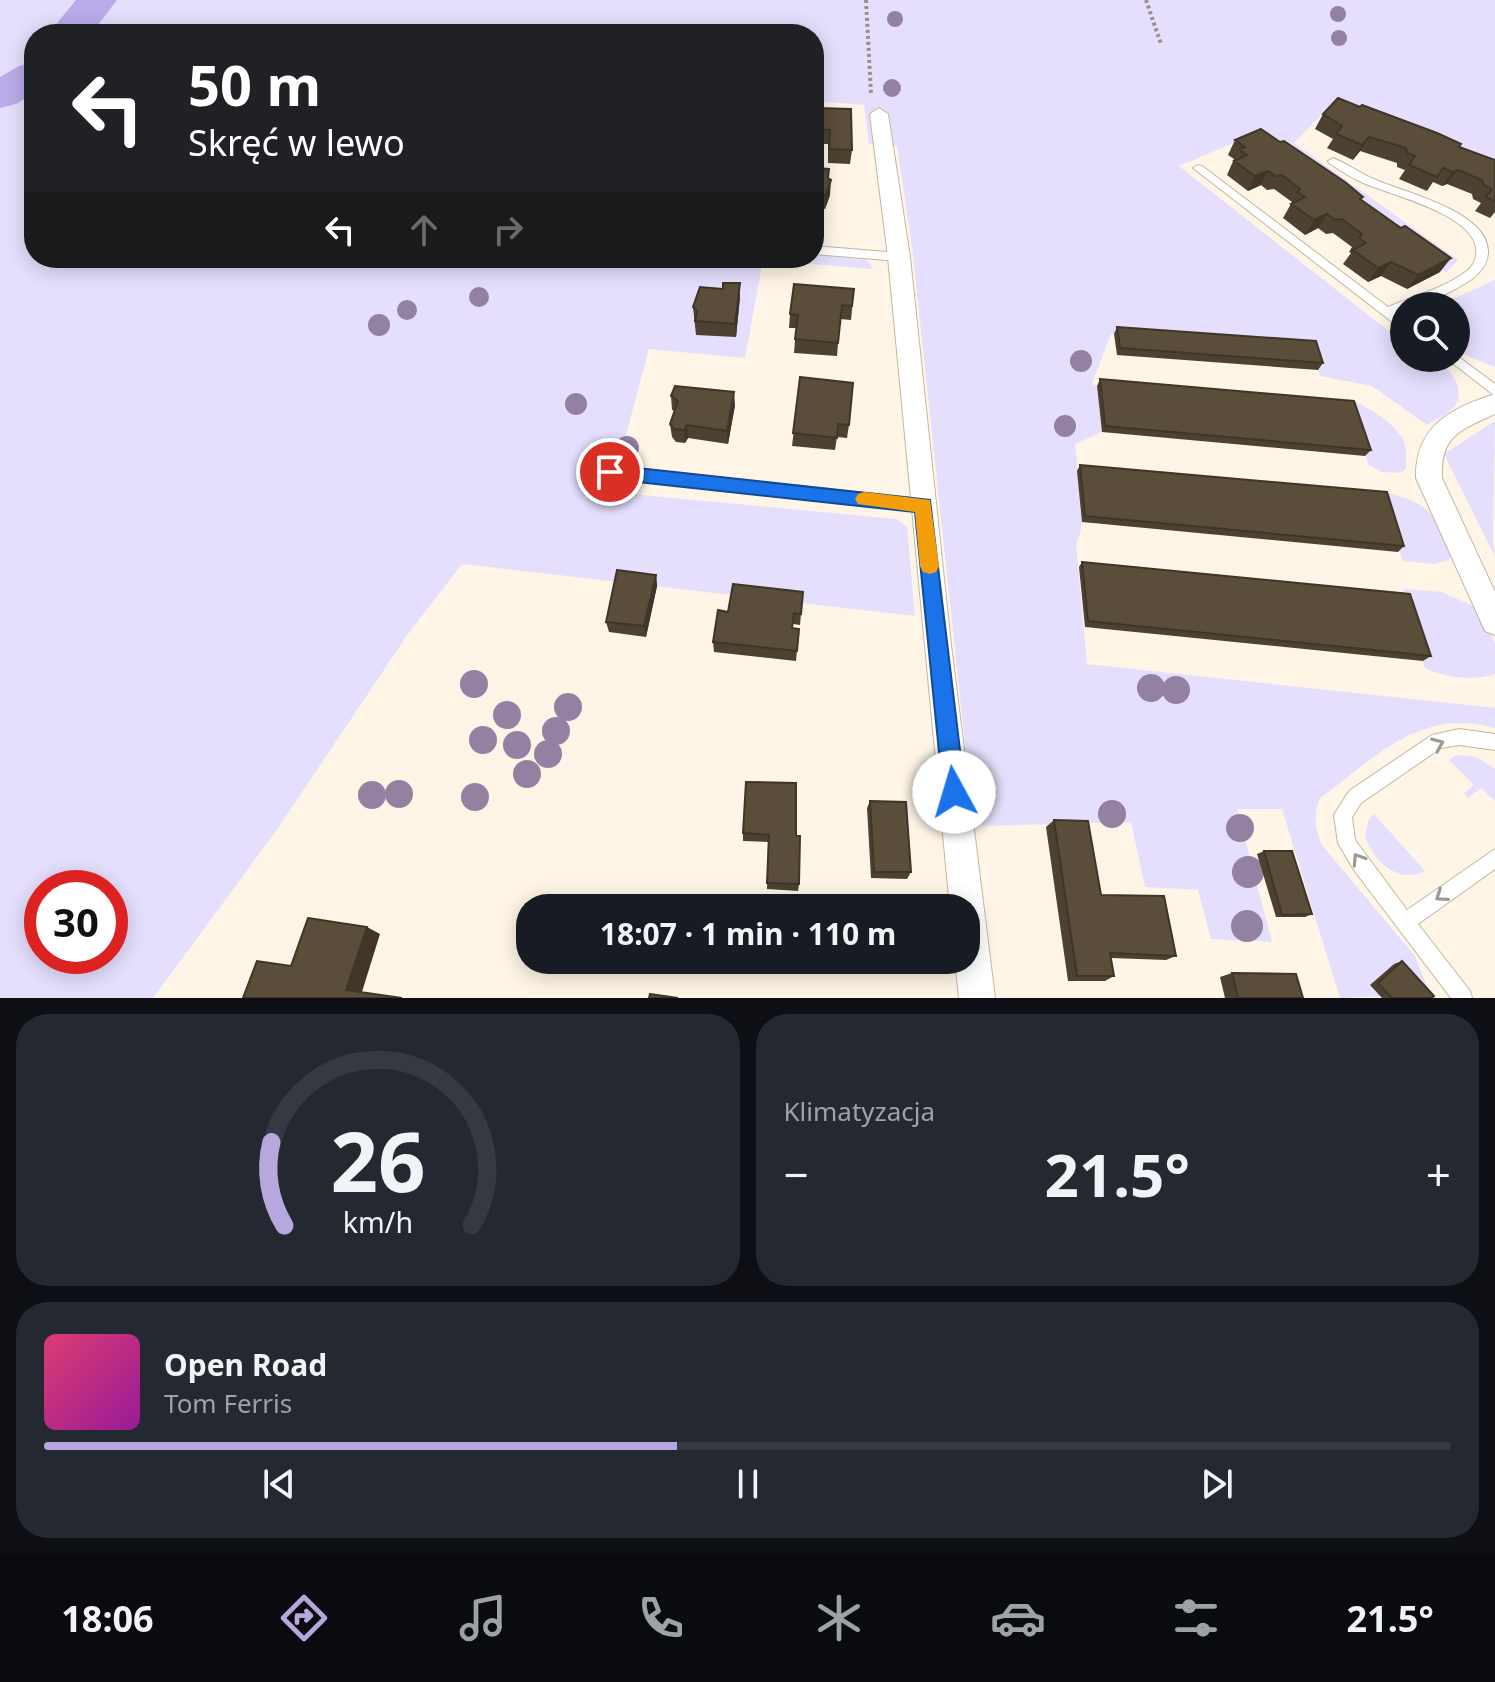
<!DOCTYPE html>
<html lang="pl">
<head>
<meta charset="utf-8">
<style>
	body { margin:0; font-family:"Noto Sans",sans-serif; background:#242831; color:#f1f3f6; height:100vh; display:flex; flex-direction:column; font-size:30px; white-space:nowrap }
	* { box-sizing:border-box; margin:0 }
	p { font-size:26px; color:#9ea1a6 }
	.icon { flex:none; width:44px; height:44px; fill:none; stroke:currentColor; stroke-width:2; stroke-linecap:round; stroke-linejoin:round }
	.map { position:relative; height:998px; overflow:hidden }
	.side { display:flex; flex-direction:column; gap:16px; padding:16px; background:#0d0f14; flex:1 }
	.side>* { flex:none }
	.hud { position:absolute; left:24px; top:24px; width:800px; height:244px; border-radius:32px; box-shadow:0 4px 20px #0003; background:#202124; color:#fff; overflow:hidden }
	.buttons { position:absolute; left:1390px; top:292px; display:grid; gap:16px }
	.buttons a { display:grid; place-items:center; width:80px; height:80px; border-radius:50%; background:#171b24; box-shadow:0 4px 20px #0003; font-size:40px }
	.speed { position:absolute; left:24px; top:870px; display:flex; gap:16px; font-size:40px; font-weight:700; text-align:center }
	.speed>* { display:grid; place-content:center; width:104px; height:104px; border-radius:50%; background:#171b24; box-shadow:0 4px 20px #0003; line-height:1 }
	.speed .limit { border:12px solid #d22; background:#fff; color:#111 }
	.pin { position:absolute; display:grid; place-items:center; width:68px; height:68px; color:#fff; margin:-34px; border:4px solid #fff; border-radius:50%; box-shadow:0 2px 8px #0007 }
	.me { position:absolute; width:88px; margin:-44px; rotate:354deg; stroke-linejoin:round; filter:drop-shadow(0 0 6px #0008) }
	.turn { display:flex; align-items:center; gap:28px; height:168px; padding:0 32px; font-size:36px }
	.turn .icon { width:104px; height:104px; stroke-width:2.5 }
	.turn b { display:block; font-size:56px; line-height:68px }
	.lanes { display:flex; align-items:center; height:76px; padding:0 32px; background:#0003; justify-content:center; gap:40px; direction:ltr }
	.lanes .off { opacity:.35 }
	.big { font-size:60px; font-weight:700; line-height:1.1 }
	.side .widget { flex:1; display:flex; flex-direction:column; justify-content:center; gap:12px; min-width:0; padding:0 28px; border-radius:32px; background:#242831 }
	.side .dial { align-items:center; gap:0 }
	.dial svg { height:208px; overflow:visible; fill:none; stroke:#363941; stroke-width:7; stroke-linecap:round; text-anchor:middle }
	.dial text { fill:#f1f3f6; stroke:none }
	.song { display:flex; align-items:center; gap:24px }
	.cover { width:96px; height:96px; border-radius:12px; background:linear-gradient(135deg,hsl(340 70% 55%),hsl(300 70% 35%)) }
	.played { height:8px; border-radius:4px; background:linear-gradient(90deg,#b8a6de 45%,#363941 45%) }
	.keys { display:flex; justify-content:space-around; direction:ltr }
	.heat { display:flex; justify-content:space-between; align-items:center; font-size:44px; direction:ltr }
	.side .tiles { flex:1; display:grid; gap:16px; grid-template-columns:1fr 1fr }
	.widget:last-child { grid-column:span 2 }
	.trip { position:absolute; left:516px; top:894px; width:464px; height:80px; border-radius:32px; background:#171b24; box-shadow:0 4px 20px #0003; font-weight:700; line-height:80px; text-align:center }
	.dock { display:flex; height:128px; justify-content:space-around; align-items:center; background:#090b0e; color:#9ea1a6 }
	.dock .icon { width:56px; height:56px }
	.dock .active { color:#b8a6de }
	.dock b { font-size:36px; color:#f1f3f6 }
	.map>svg:first-child { display:block }
</style>
</head>
<body>
<div class="map">
<svg width="1495" height="998" viewBox="0 0 1495 998">
	<rect width="100%" height="100%" fill="#fef5e7"/>
	<path fill="#e5dffd" fill-rule="evenodd" d="M0 0H1495V172L1334 107 1328 108 1294 143 1458 260 1446 273 1257 133 1179 166 1386 329 1404 338V358C1413 358 1428 355 1436 360 1449 367 1464 386 1457 402 1452 413 1436 419 1427 425L1372 386 1320 376 1311 348 1111 334 1092 384 1097 386 1102 432 1075 444C1077 470 1089 523 1076 544L1087 664 1495 708V728C1420 707 1377 757 1320 798 1313 814 1315 829 1322 845L1415 956 1430 994 1340 998 1282 809H1237L1272 942 1211 939 1198 890 1145 887 1131 822 979 826 976 800H971L912 247 897 146 869 144 864 105 814 101V34H34V258H814V254L867 260 873 269 763 260 745 358 649 349 620 457 607 456 599 491 897 519 907 527 915 616 462 564 408 634 276 831 153 998H0ZM42 888H110V956H42Z
		M1495 280V367L1456 351V306H1437Z
		M1346 398C1367 406 1393 421 1404 441 1407 449 1406 459 1406 468L1401 473 1382 472 1369 465Z
		M1495 421 1493 539 1495 557 1444 454Z
		M1378 490C1430 504 1432 508 1452 555L1449 560 1433 564 1403 561Z
		M1405 589 1441 592 1479 608 1495 644V674C1476 681 1443 678 1425 668L1403 600 1402 592Z
		M1456 755 1477 757 1495 769V801L1481 788 1468 798 1464 793 1474 785 1449 760Z
		M1374 814 1425 871C1398 885 1372 860 1365 835L1369 819Z"/>
	<g fill="none" stroke-linecap="round" stroke-linejoin="round">
		<path fill="#baabea" fill-rule="evenodd" d="M76 0H117L91 34H48Z
			M34 62V93L16 104 0 108V77L19 66Z"/>
		<defs>
			<path id="lane" d="M1333 158C1348 164 1361 174 1376 180 1406 193 1491 212 1488 254 1487 265 1480 273 1472 279 1454 291 1426 306 1404 306V310L1397 313 1404 319V329L1400 328 1193 168 1198 165 1202 166 1388 307C1414 296 1445 288 1468 270 1474 265 1477 257 1476 248 1471 213 1390 195 1361 182 1350 177 1340 170 1329 163L1328 161Z
				M814 246 899 253 905 257 899 261 814 254Z
				M1456 355 1495 384V396L1446 358H1456Z
				M610 466 924 499 929 501 931 505 929 509 924 511 610 478 605 476 603 472 605 468Z
				M1459 729 1495 734V750L1459 745 1441 748 1361 803 1352 817 1355 840 1407 910 1495 849V869L1418 924 1470 991 1472 998H1451L1354 870 1338 843 1334 815 1349 791 1432 735Z"/>
			<path id="street" d="M879 108 888 114 910 257 951 645 995 998H959L955 960H966V908H950L888 257 870 114Z
				M1495 394V414C1461 430 1440 435 1442 478L1495 592V635L1485 631 1481 622 1416 478C1415 426 1451 408 1495 394Z"/>
		</defs>
		<use href="#lane" stroke="#c4b69e" stroke-width="2"/>
		<use href="#street" stroke="#c4b69e" stroke-width="2"/>
		<path stroke="#989186" stroke-width="4" stroke-dasharray="3 3" stroke-linecap="butt" d="M866 0 871 94
			M1146 0 1161 44"/>
		<use href="#lane" fill="#fff" fill-rule="evenodd"/>
		<use href="#street" fill="#fff" fill-rule="evenodd"/>
	</g>
	<g fill="#9381a2">
		<circle cx="1338" cy="14" r="8"/>
		<circle cx="895" cy="19" r="8"/>
		<circle cx="1339" cy="38" r="8"/>
		<circle cx="892" cy="88" r="9"/>
		<circle cx="479" cy="297" r="10"/>
		<circle cx="407" cy="310" r="10"/>
		<circle cx="379" cy="325" r="11"/>
		<circle cx="1081" cy="361" r="11"/>
		<circle cx="576" cy="404" r="11"/>
		<circle cx="1065" cy="426" r="11"/>
		<circle cx="627" cy="448" r="12"/>
		<circle cx="474" cy="684" r="14"/>
		<circle cx="1151" cy="688" r="14"/>
		<circle cx="1176" cy="690" r="14"/>
		<circle cx="568" cy="707" r="14"/>
		<circle cx="507" cy="715" r="14"/>
		<circle cx="556" cy="731" r="14"/>
		<circle cx="483" cy="740" r="14"/>
		<circle cx="517" cy="745" r="14"/>
		<circle cx="548" cy="754" r="14"/>
		<circle cx="527" cy="774" r="14"/>
		<circle cx="399" cy="794" r="14"/>
		<circle cx="372" cy="795" r="14"/>
		<circle cx="475" cy="797" r="14"/>
		<circle cx="1112" cy="814" r="14"/>
		<circle cx="1240" cy="828" r="14"/>
		<circle cx="1248" cy="872" r="16"/>
		<circle cx="1247" cy="926" r="16"/>
	</g>
	<path fill="#4d4231" d="M816 108 852 150 850 164 828 163V144H815Z
		M1323 114 1459 147 1495 160V212L1490 218 1475 211 1481 203 1473 199 1472 194 1447 184 1442 186 1433 182 1427 191 1399 179 1405 170 1397 167V163L1360 151 1353 160 1327 148 1333 139 1315 129Z
		M1235 140 1361 200 1440 272 1407 289 1381 276 1368 282 1343 264 1351 253 1349 252 1352 247 1333 233 1326 234 1318 228 1305 235 1283 218 1292 202 1274 189 1267 190 1261 185 1248 191 1227 175 1234 159 1228 155Z
		M814 168 828 178 830 195 825 209 814 208Z
		M854 289 851 320 840 319 837 356 794 353 796 328H789L790 314Z
		M740 297 736 337 696 335 693 307Z
		M1117 327 1323 363 1318 370 1117 355 1114 334Z
		M800 377 849 425 847 438 837 437 835 450 792 446Z
		M1100 379 1371 450 1365 456 1102 432 1097 386Z
		M671 396 735 405 728 444 688 438 685 443 676 442 672 437 670 424 675 411 672 410Z
		M1080 465 1404 546 1398 552 1082 522 1077 471Z
		M1082 562 1431 656 1423 661 1085 627 1079 567Z
		M656 575 657 586 646 637 609 632 606 622Z
		M803 592 800 625 793 624 792 628 799 629 796 661 714 652 713 642 728 612Z
		M870 801 911 872 907 879 871 878 867 808Z
		M1054 820 1101 895 1176 956 1166 960 1111 958 1114 976 1105 981H1068L1046 827Z
		M743 833 796 836 799 884 798 891 767 889 768 842 743 841Z
		M1264 851 1312 914 1305 917H1276L1257 854Z
		M1402 961 1432 998H1382L1370 985 1394 964Z
		M1232 973 1303 998H1225L1220 977Z"/>
	<path fill="#3f3628" d="M1369 137 1360 151 1353 160 1362 145Z
		M1458 170 1447 184 1442 186 1452 172Z
		M1268 171 1261 185 1248 191 1255 176Z
		M831 180 830 195 825 209 826 195Z
		M1327 214 1318 228 1305 235 1314 220Z
		M1451 258 1440 272 1407 289 1418 275Z
		M1391 262 1381 276 1368 282 1378 268Z
		M740 283V297L736 337 735 324Z
		M734 392 735 405 728 444 727 431Z
		M687 425 688 438 685 443 684 430Z
		M656 575 657 586 646 637 644 626Z
		M367 927 380 934 361 995 346 990Z"/>
	<path fill="#5a4d39" stroke="#3f3628" stroke-width="2" d="M1338 98 1360 107 1362 105 1437 133 1461 144 1459 147 1495 160V201L1486 197 1492 189 1484 185 1482 180 1458 170 1452 172 1443 168 1437 177 1409 165 1415 156 1407 153 1406 148 1369 137 1362 145 1336 134 1342 126 1323 114Z
		M816 108 851 109 852 150 829 149 830 130 816 129Z
		M1261 129 1280 142 1284 141 1345 182 1363 197 1360 199 1401 228 1405 226 1451 258 1418 275 1391 262 1378 268 1353 250 1366 243 1359 238 1362 234 1342 219 1335 220 1327 214 1314 220 1291 204 1305 197 1298 192 1300 189 1282 175 1275 176 1268 171 1255 176 1234 161 1247 155 1239 149 1245 147 1235 140Z
		M814 168 829 169 828 178 831 180 826 195 814 194Z
		M723 283H740L735 324 695 321 697 311 693 307 700 287 723 289Z
		M794 284 854 289 852 306 842 305 838 343 795 339 798 315 790 314Z
		M1117 327 1316 341 1323 363 1120 348Z
		M800 377 853 383 849 425 838 424 837 438 793 433Z
		M1100 379 1354 401 1371 450 1105 426Z
		M675 386 734 392 727 431 687 425 684 430 674 429 670 424 678 401 671 396Z
		M1080 465 1387 492 1404 546 1085 516Z
		M1082 562 1410 594 1431 656 1088 621Z
		M617 570 656 575 644 626 606 622Z
		M733 584 803 592 801 614 794 613 792 628 799 629 797 651 713 642 718 610 728 612Z
		M746 782 796 783V836H800L799 884 767 883 769 835 743 833Z
		M870 801 906 802 911 872H874Z
		M1054 820 1088 821 1101 895 1164 896 1176 956 1110 953 1114 976H1077Z
		M1264 851H1292L1312 914 1282 915Z
		M308 918 367 927 346 990 402 998H243L257 961 291 966Z
		M1402 961 1434 996 1432 998H1392L1378 983Z
		M1232 973 1296 974 1303 998H1238Z
		M650 994 678 998H649Z"/>
	<defs><path id="oneway-chevron" d="M-2-3.5L2.5 0L-2 3.5" fill="none" stroke-width="1.6" stroke-linecap="round" stroke-linejoin="round" transform="scale(2)"/></defs>
	<g stroke="#9c9a95">
		<use href="#oneway-chevron" transform="translate(1438 744) rotate(-23)"/>
		<use href="#oneway-chevron" transform="translate(1358 859) rotate(-123)"/>
		<use href="#oneway-chevron" transform="translate(1441 896) rotate(145)"/>
	</g>
	<path fill="#1a73e8" stroke="#114b97" stroke-width="2" d="M610 465 930 500 965 792 962 800 954 803 946 800 943 792 915 512 610 479 601 472Z"/>
	<path fill="#f59e0b" d="M864 492 930 500 939 566 936 572 930 574 923 572 920 566 915 512 858 504 855 499 858 494Z"/>
</svg>
<div class="buttons">
<a><svg class="icon" aria-label="search" viewBox="0 0 24 24"><circle cx="10" cy="10" r="6"/><path d="M15 15l6 6"/></svg></a>
</div>
<div class="speed"><div class="limit">30</div></div>
<div class="pin" style="left:610px;top:472px;background:#d93025"><svg class="icon" aria-label="arrive" viewBox="0 0 24 24"><path d="M6 21V4h12l-3 4 3 4H6"/></svg></div>
<svg class="me" style="left:954px;top:792px" viewBox="-20 -20 40 40"><circle r="19" fill="#fff"/><path d="M0-13L10 11 0 6-10 11z" fill="#1a73e8"/></svg>
<div class="trip">18:07 · 1 min · 110 m</div>
<div class="hud">
<div class="turn"><svg class="icon" aria-label="left" viewBox="0 0 24 24"><path d="M17 20v-9H6M10 6l-5 5 5 5"/></svg><div><b>50 m</b>Skręć w lewo</div></div>
<div class="lanes"><svg class="icon" aria-label="left" viewBox="0 0 24 24"><path d="M17 20v-9H6M10 6l-5 5 5 5"/></svg><svg class="icon off" aria-label="ahead" viewBox="0 0 24 24"><path d="M12 20V5M6 11l6-6 6 6"/></svg><svg class="icon off" aria-label="right" viewBox="0 0 24 24"><path d="M7 20v-9h11M14 6l5 5-5 5"/></svg></div>
</div>
</div>
<section class="side">
<div class="tiles">
<div class="widget dial"><svg viewBox="0 0 100 80">
<path d="M14 69A42 42 0 1 1 86 69"/>
<path d="M14 69A42 42 0 0 1 9 37" stroke="#b8a6de"/>
<text x="50" y="56" font-size="32" font-weight="700">26</text>
<text x="50" y="72" font-size="11">km/h</text>
</svg></div>
<div class="widget"><p>Klimatyzacja</p>
<div class="heat"><a>−</a><b class="big">21.5°</b><a>+</a></div>
</div>
<div class="widget">
<div class="song"><i class="cover"></i><div><b>Open Road</b><p>Tom Ferris</p></div></div>
<div class="played"></div>
<div class="keys"><svg class="icon" aria-label="previous" viewBox="0 0 24 24"><path d="M18 5L8 12l10 7zM5 5v14"/></svg><svg class="icon" aria-label="pause" viewBox="0 0 24 24"><path d="M8 5v14M16 5v14"/></svg><svg class="icon" aria-label="next" viewBox="0 0 24 24"><path d="M6 5l10 7-10 7zM19 5v14"/></svg></div>
</div>
</div>
</section>
<nav class="dock">
<b>18:06</b>
<svg class="icon active" aria-label="directions" viewBox="0 0 24 24"><path d="M12 3l9 9-9 9-9-9zM9 14v-3h6M13 9l2 2-2 2"/></svg>
<svg class="icon" aria-label="music" viewBox="0 0 24 24"><path d="M9 18V5l10-2v13"/><circle cx="6" cy="18" r="3"/><circle cx="16" cy="16" r="3"/></svg>
<svg class="icon" aria-label="phone" viewBox="0 0 24 24"><path d="M5 4h4l2 5-3 2q2 4 5 5l2-3 5 2v4C11 20 4 13 5 4z"/></svg>
<svg class="icon" aria-label="climate" viewBox="0 0 24 24"><path d="M12 3v18M4 7l16 10M4 17L20 7"/></svg>
<svg class="icon" aria-label="car" viewBox="0 0 24 24"><path d="M5 17H2v-5l4-1 3-4h7l3 4 3 1v5h-3M9 17h6M6 11h13"/><circle cx="7" cy="17" r="2"/><circle cx="17" cy="17" r="2"/></svg>
<svg class="icon" aria-label="filters" viewBox="0 0 24 24"><path d="M4 7h16M4 17h16"/><circle cx="9" cy="7" r="2"/><circle cx="15" cy="17" r="2"/></svg>
<b>21.5°</b>
</nav>
</body>
</html>
